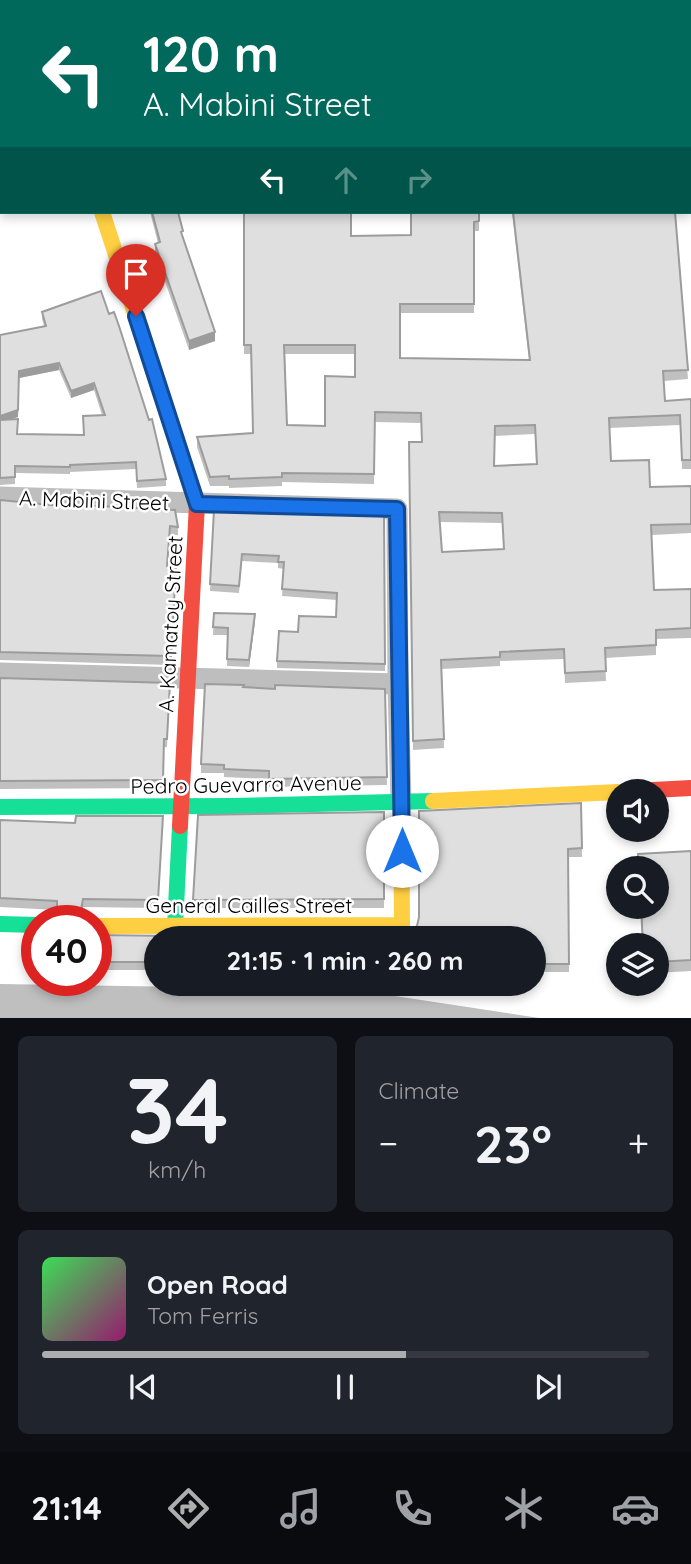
<!DOCTYPE html>
<html lang="en">
<head>
<meta charset="utf-8">
<style>
	body { margin:0; font-family:Quicksand,sans-serif; background:#20242c; color:#f1f3f6; height:100vh; display:flex; flex-direction:column; font-size:26px; white-space:nowrap }
	* { box-sizing:border-box; margin:0 }
	p { font-size:23px; color:#9ea1a6 }
	.icon { flex:none; width:38px; height:38px; fill:none; stroke:currentColor; stroke-width:2; stroke-linecap:round; stroke-linejoin:round }
	.map { position:relative; height:1018px; overflow:hidden }
	.side { display:flex; flex-direction:column; gap:18px; padding:18px; background:#0d0f14; flex:1 }
	.side>* { flex:none }
	.banner { position:absolute; left:0px; top:0px; width:691px; height:214px; box-shadow:0 4px 10px #0003; background:#00695c; color:#fff; overflow:hidden }
	.controls { position:absolute; left:606px; top:779px; display:grid; gap:14px }
	.controls a { display:grid; place-items:center; width:63px; height:63px; border-radius:50%; background:#171b24; box-shadow:0 4px 10px #0003; font-size:35px }
	.speed { position:absolute; left:21px; top:905px; display:flex; gap:14px; font-size:35px; font-weight:700; text-align:center }
	.speed>* { display:grid; place-content:center; width:91px; height:91px; border-radius:50%; background:#171b24; box-shadow:0 4px 10px #0003; line-height:1 }
	.speed .limit { border:10px solid #d22; background:#fff; color:#111 }
	.pin { position:absolute; display:grid; place-items:center; width:60px; height:60px; color:#fff; margin:-72px -30px; border-radius:50% 50% 50% 0; rotate:-45deg; box-shadow:0 0 7px #0007 }
	.pin .icon { rotate:45deg }
	.me { position:absolute; width:77px; margin:-38px; rotate:0deg; stroke-linejoin:round; filter:drop-shadow(0 0 5px #0008) }
	.turn { display:flex; align-items:center; gap:24px; height:147px; padding:0 28px; font-size:32px }
	.turn .icon { width:91px; height:91px; stroke-width:2.5 }
	.turn b { display:block; font-size:49px; line-height:60px }
	.lanes { display:flex; align-items:center; height:66px; padding:0 28px; background:#0003; justify-content:center; gap:35px; direction:ltr }
	.lanes .off { opacity:.35 }
	.big { font-size:52px; font-weight:700; line-height:1.1 }
	.side .card { flex:1; display:flex; flex-direction:column; justify-content:center; gap:10px; min-width:0; padding:0 24px; border-radius:10px; background:#20242c }
	.side .dial { align-items:center; gap:0 }
	.dial b { font-size:91px; line-height:1 }
	.song { display:flex; align-items:center; gap:21px }
	.cover { width:84px; height:84px; border-radius:10px; background:linear-gradient(135deg,hsl(130 70% 55%),hsl(320 70% 35%)) }
	.played { height:7px; border-radius:4px; background:linear-gradient(90deg,#adaeaf 60%,#363941 60%) }
	.keys { display:flex; justify-content:space-around; direction:ltr }
	.heat { display:flex; justify-content:space-between; align-items:center; font-size:38px; direction:ltr }
	.side .tiles { flex:1; display:grid; gap:18px; grid-template-columns:1fr 1fr }
	.card:last-child { grid-column:span 2 }
	.trip { position:absolute; left:144px; top:926px; width:402px; height:70px; border-radius:35px; background:#171b24; box-shadow:0 4px 10px #0003; font-weight:700; line-height:70px; text-align:center }
	.tab-bar { display:flex; height:112px; justify-content:space-around; align-items:center; background:#090b0e; color:#9ea1a6 }
	.tab-bar .icon { width:49px; height:49px }
	.tab-bar .selected { color:#adaeaf }
	.tab-bar b { font-size:32px; color:#f1f3f6 }
	.map>svg:first-child { display:block }
</style>
</head>
<body>
<div class="map">
<svg width="691" height="1018" viewBox="0 0 691 1018">
	<rect width="100%" height="100%" fill="#fff"/>
	<path fill="#bfbfbf" d="M0 984 187 987 395 996 539 1018H0Z"/>
	<g fill="none" stroke-linecap="round" stroke-linejoin="round">
		<path stroke="#bebebe" stroke-width="21" d="M104 2 109 0
			M0 37H2
			M0 497 397 509 398 684 401 802
			M0 673 398 684"/>
		<path stroke="#16e098" stroke-width="16" d="M383 2 389 0
			M0 807 232 806 433 801
			M0 924 37 925
			M175 927 180 826"/>
		<path stroke="#ffcf43" stroke-width="16" d="M102 212 189 479
			M433 801 618 792
			M96 926 402 925 401 802"/>
		<path stroke="#f24e42" stroke-width="16" d="M634 791 691 788
			M180 826 197 504 189 479"/>
	</g>
	<path fill="#c0c0c0" fill-rule="evenodd" d="M615 0H691V56H690V2H615Z
		M150 212H178L183 238 215 341 189 350 155 253V244L158 243Z
		M244 212 351 236 411 235 479 212V231H474V313H400V358L529 360 512 212H675L688 379 664 381 665 401 691 399V469H682L680 425 609 428 611 461 650 487 691 486V533L652 535 654 590 691 589V638L656 639V655L605 658 606 681 565 683 564 659 500 661V666L442 669 444 748 413 750 409 442H422L421 423 375 422 374 484 282 482V486L229 488V486H210L197 447V437L253 433 251 354H244ZM285 354H355V377L325 426 287 425ZM535 434 536 464 494 466 495 436ZM440 522 502 523 504 549 442 552Z
		M42 312 166 479V486L137 488 136 469 70 472V474L15 473V484L0 485V335L44 326 42 319ZM59 370 71 398 94 390 102 415 84 435 17 434 11 419 18 417 19 378Z
		M0 500 178 527V535H170L167 566 176 575 171 665 0 660Z
		M214 510 285 514 384 515 385 671 277 668V661L298 632 336 617 337 600 282 596 284 569 278 568V563L242 561 239 593 210 591Z
		M214 613 255 621 249 667 227 666V635H213Z
		M0 678 170 691 167 747H164L163 788 0 789Z
		M244 687 275 689H385L387 785 269 787V779L224 777V773H201V764Z
		M581 803 582 857H568L569 972H534V938H156V970H96V935L175 936 403 934 411 931Z
		M384 812V908H193V900Z
		M163 816 158 908 83 907 57 910 0 907V820L75 823Z
		M691 851V971L656 973V945H643L641 906H656V868H638V854Z"/>
	<path fill="#9c9c9c" d="M2 185V196H0V186Z
		M215 332V341L189 350V341Z
		M59 363V370L19 378 18 417 0 423V416L19 371Z
		M94 383V390L71 398V391Z
		M255 614V621L249 667V660Z
		M83 899V907L80 920H79Z"/>
	<path fill="#dfdfdf" stroke="#9c9c9c" stroke-width="2" fill-rule="evenodd" d="M416 0H515V2H411Z
		M616 0H691V44H690V2H616Z
		M2 158V185L0 186V159Z
		M152 212H178L183 231 181 232 215 332 189 341 155 244 160 242Z
		M244 212H351V236L411 235V212H479V221L474 222V304H400V358L530 360 513 212H675L688 370 663 371 665 401 691 399V460H682L680 415 609 418 611 461 649 460 650 487 691 486V524L651 525 654 590 691 589V628L656 630V645L605 648 606 671 565 673 564 649 500 652V657L441 660 444 739 413 741 409 442H422L421 413 375 412 374 474 282 473V477L229 479V476L210 477 197 437 253 433 251 345H244ZM284 345H355V377L325 376V426L287 425ZM535 425 537 464 494 466 495 426ZM439 512 502 513 504 549 442 552Z
		M101 291 109 314 114 312 119 326 149 420 152 419 166 479 137 481 136 462 70 465V467L15 466V477L0 478V420L18 419 17 434 84 435 83 416 105 415 94 383 71 391 59 363 19 371 18 410 0 416V335L46 326 42 312Z
		M0 500 60 506V504L175 510 178 527 170 526 167 566 176 567 171 656 0 652Z
		M214 510 285 514V512L384 515 385 664 277 661 279 631 298 632 299 616 336 617 337 593 282 589 284 562H278L279 556 242 554 239 586 210 584Z
		M214 613 255 614 249 660 227 659 228 628 213 627Z
		M0 678 170 683 167 739H164L163 780 0 781Z
		M205 684 244 685 243 687 275 689V685L385 689 387 777 269 779V771L224 769V765L201 764Z
		M581 803 582 848 568 849 569 964H534V938H156V962H96V935L175 936 403 934 411 931 417 926 419 917V811Z
		M384 812V899L193 900 198 815Z
		M76 816H163L158 900 83 899 79 920H57V901L0 898V820L75 823Z
		M691 851V960L656 962V945H643L641 906H656V868H639L638 854Z"/>
	<g fill="none" stroke-linecap="round" stroke-linejoin="round">
		<defs>
			<path id="route" d="M136 316 197 504 397 509 402 851"/>
		</defs>
		<use href="#route" stroke="#114b97" stroke-width="18"/>
		<use href="#route" stroke="#1a73e8" stroke-width="12"/>
	</g>
	<g text-anchor="middle" dominant-baseline="central" stroke-width="5" stroke-linejoin="round" paint-order="stroke">
		<g font-size="21" fill="#000" stroke="#fff">
			<text transform="translate(94 500) rotate(2)">A. Mabini Street</text>
			<text transform="translate(170 624) rotate(-87)">A. Kamatoy Street</text>
			<text transform="translate(246 784) rotate(-1)">Pedro Guevarra Avenue</text>
			<text x="249" y="905">General Cailles Street</text>
		</g>
	</g>
</svg>
<div class="controls">
<a><svg class="icon" aria-label="sound" viewBox="0 0 24 24"><path d="M4 9h4l5-4v14l-5-4H4zM17 9q2 3 0 6"/></svg></a>
<a><svg class="icon" aria-label="search" viewBox="0 0 24 24"><circle cx="10" cy="10" r="6"/><path d="M15 15l6 6"/></svg></a>
<a><svg class="icon" aria-label="layers" viewBox="0 0 24 24"><path d="M12 4l9 5-9 5-9-5zM3 14l9 5 9-5"/></svg></a>
</div>
<div class="speed"><div class="limit">40</div></div>
<div class="pin" style="left:136px;top:316px;background:#d93025"><svg class="icon" aria-label="arrive" viewBox="0 0 24 24"><path d="M6 21V4h12l-3 4 3 4H6"/></svg></div>
<svg class="me" style="left:402px;top:851px" viewBox="-20 -20 40 40"><circle r="19" fill="#fff"/><path d="M0-13L10 11 0 6-10 11z" fill="#1a73e8"/></svg>
<div class="trip">21:15 · 1 min · 260 m</div>
<div class="banner">
<div class="turn"><svg class="icon" aria-label="left" viewBox="0 0 24 24"><path d="M17 20v-9H6M10 6l-5 5 5 5"/></svg><div><b>120 m</b>A. Mabini Street</div></div>
<div class="lanes"><svg class="icon" aria-label="left" viewBox="0 0 24 24"><path d="M17 20v-9H6M10 6l-5 5 5 5"/></svg><svg class="icon off" aria-label="ahead" viewBox="0 0 24 24"><path d="M12 20V5M6 11l6-6 6 6"/></svg><svg class="icon off" aria-label="right" viewBox="0 0 24 24"><path d="M7 20v-9h11M14 6l5 5-5 5"/></svg></div>
</div>
</div>
<section class="side">
<div class="tiles">
<div class="card dial"><b>34</b><p>km/h</p></div>
<div class="card"><p>Climate</p>
<div class="heat"><a>−</a><b class="big">23°</b><a>+</a></div>
</div>
<div class="card">
<div class="song"><i class="cover"></i><div><b>Open Road</b><p>Tom Ferris</p></div></div>
<div class="played"></div>
<div class="keys"><svg class="icon" aria-label="previous" viewBox="0 0 24 24"><path d="M18 5L8 12l10 7zM5 5v14"/></svg><svg class="icon" aria-label="pause" viewBox="0 0 24 24"><path d="M8 5v14M16 5v14"/></svg><svg class="icon" aria-label="next" viewBox="0 0 24 24"><path d="M6 5l10 7-10 7zM19 5v14"/></svg></div>
</div>
</div>
</section>
<nav class="tab-bar">
<b>21:14</b>
<svg class="icon selected" aria-label="directions" viewBox="0 0 24 24"><path d="M12 3l9 9-9 9-9-9zM9 14v-3h6M13 9l2 2-2 2"/></svg>
<svg class="icon" aria-label="music" viewBox="0 0 24 24"><path d="M9 18V5l10-2v13"/><circle cx="6" cy="18" r="3"/><circle cx="16" cy="16" r="3"/></svg>
<svg class="icon" aria-label="phone" viewBox="0 0 24 24"><path d="M5 4h4l2 5-3 2q2 4 5 5l2-3 5 2v4C11 20 4 13 5 4z"/></svg>
<svg class="icon" aria-label="climate" viewBox="0 0 24 24"><path d="M12 3v18M4 7l16 10M4 17L20 7"/></svg>
<svg class="icon" aria-label="car" viewBox="0 0 24 24"><path d="M5 17H2v-5l4-1 3-4h7l3 4 3 1v5h-3M9 17h6M6 11h13"/><circle cx="7" cy="17" r="2"/><circle cx="17" cy="17" r="2"/></svg>
</nav>
</body>
</html>
